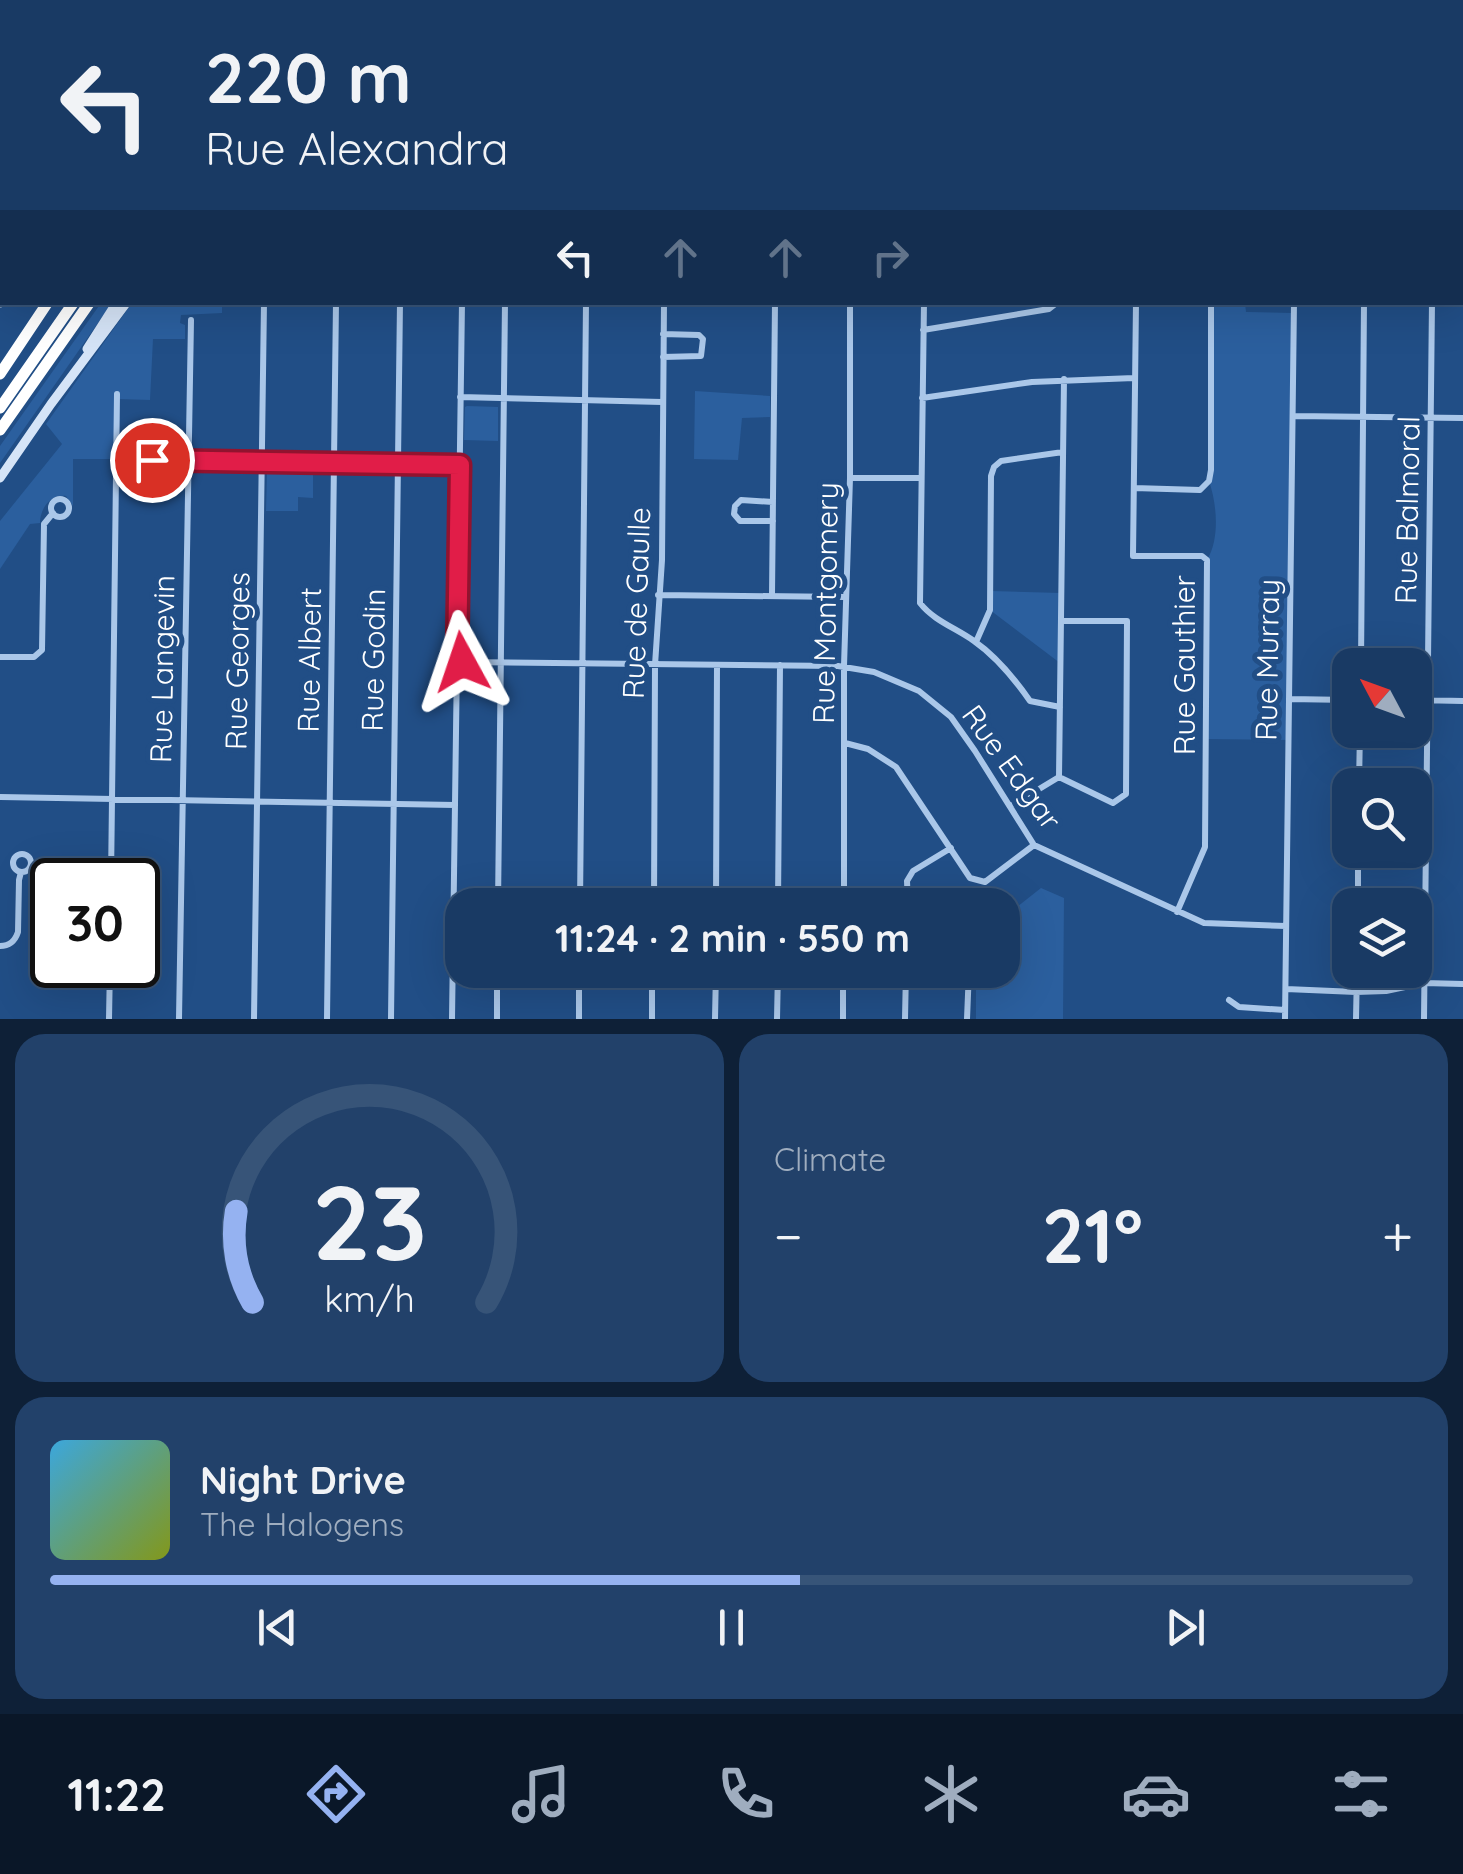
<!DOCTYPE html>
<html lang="en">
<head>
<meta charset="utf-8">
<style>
	body { margin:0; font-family:Quicksand,sans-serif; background:#22416a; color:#f1f3f6; height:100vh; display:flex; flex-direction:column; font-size:38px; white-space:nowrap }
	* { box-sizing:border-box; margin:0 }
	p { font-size:32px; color:#9fadbf }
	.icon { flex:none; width:55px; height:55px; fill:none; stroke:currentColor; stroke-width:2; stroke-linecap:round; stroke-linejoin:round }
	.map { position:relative; height:1019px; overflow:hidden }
	.sheet { display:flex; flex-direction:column; gap:15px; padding:15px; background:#0e2037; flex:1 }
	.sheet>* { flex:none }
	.banner { position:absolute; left:0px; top:0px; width:1465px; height:305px; box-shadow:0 10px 40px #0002,0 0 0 2px #375478; background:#193a64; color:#f1f3f6; overflow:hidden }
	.needle { width:65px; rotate:311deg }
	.tools { position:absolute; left:1332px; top:648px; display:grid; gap:20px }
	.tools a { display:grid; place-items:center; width:100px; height:100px; border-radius:20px; background:#193a64; box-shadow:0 10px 40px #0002,0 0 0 2px #375478; font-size:50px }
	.speed { position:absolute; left:30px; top:858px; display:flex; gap:20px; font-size:50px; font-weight:700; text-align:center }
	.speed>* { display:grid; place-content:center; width:130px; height:130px; border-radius:50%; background:#193a64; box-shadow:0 10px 40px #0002,0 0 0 2px #375478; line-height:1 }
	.speed .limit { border:5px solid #111; border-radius:15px; background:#fff; color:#111 }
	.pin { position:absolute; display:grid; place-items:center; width:85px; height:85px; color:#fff; margin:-42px; border:5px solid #fff; border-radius:50%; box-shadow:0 2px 10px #0007 }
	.me { position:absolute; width:110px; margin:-55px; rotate:355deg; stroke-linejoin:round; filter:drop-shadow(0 0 8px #0008) }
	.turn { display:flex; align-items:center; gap:35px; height:210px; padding:0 40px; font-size:45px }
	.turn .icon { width:130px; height:130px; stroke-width:2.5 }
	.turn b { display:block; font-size:70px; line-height:85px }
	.lanes { display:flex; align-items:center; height:95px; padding:0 40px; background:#0003; justify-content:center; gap:50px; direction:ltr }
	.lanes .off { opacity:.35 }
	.big { font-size:75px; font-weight:800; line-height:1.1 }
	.sheet .tile { flex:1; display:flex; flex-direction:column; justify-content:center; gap:15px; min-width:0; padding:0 35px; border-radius:30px; background:#22416a }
	.sheet .dial { align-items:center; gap:0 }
	.dial svg { height:260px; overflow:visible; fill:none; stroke:#375478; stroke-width:7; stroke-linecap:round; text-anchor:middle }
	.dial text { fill:#f1f3f6; stroke:none }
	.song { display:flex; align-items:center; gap:30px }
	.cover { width:120px; height:120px; border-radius:15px; background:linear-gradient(135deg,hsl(200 70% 55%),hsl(70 70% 35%)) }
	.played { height:10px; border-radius:5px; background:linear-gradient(90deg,#95b2f1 55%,#375478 55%) }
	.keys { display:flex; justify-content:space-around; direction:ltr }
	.heat { display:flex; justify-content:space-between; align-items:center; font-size:55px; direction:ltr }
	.sheet .tiles { flex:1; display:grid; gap:15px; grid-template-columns:1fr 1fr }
	.tile:last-child { grid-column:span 2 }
	.trip { position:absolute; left:445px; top:888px; width:575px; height:100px; border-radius:30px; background:#193a64; box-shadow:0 10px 40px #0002,0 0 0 2px #375478; font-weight:800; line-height:100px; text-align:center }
	.tab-bar { display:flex; height:160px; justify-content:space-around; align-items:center; background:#0a1728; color:#9fadbf }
	.tab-bar .icon { width:70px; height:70px }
	.tab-bar .on { color:#95b2f1 }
	.tab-bar b { font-size:45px; color:#f1f3f6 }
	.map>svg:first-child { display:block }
</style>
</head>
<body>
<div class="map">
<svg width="1463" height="1019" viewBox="0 0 1463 1019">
	<rect width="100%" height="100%" fill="#214e86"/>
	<path fill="#2b5f9e" d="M1184 0H1447L1433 2H1171Z
		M101 303H112L0 463V446Z
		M132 303H222V313L181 315 180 323 185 325V339H153L150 400 118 399 116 459H73V506L66 496C50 494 40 509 40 523L30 524 0 569V521L62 444 46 424Z
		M1211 303H1245L1246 312 1292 313 1289 740 1206 739 1207 560C1220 539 1217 504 1209 481Z
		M695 391 770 396V417L742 418 738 460 694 459Z
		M467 406 498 407V441L464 440 465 407Z
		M272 469H313V498L298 497V511H266L267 473Z
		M990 591 1061 593 1060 663 990 610Z
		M1041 888 1064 898 1063 1019H976V970H1002L1003 918Z"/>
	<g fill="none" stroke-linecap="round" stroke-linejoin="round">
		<path stroke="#9ec2eb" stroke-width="2.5" d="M1425 0 1426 2"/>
		<path stroke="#aac7e9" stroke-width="6" d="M16 0 19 2
			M1455 2 1463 1
			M1462 135H1463
			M924 302 920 603C934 621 956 628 974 641 997 657 1014 678 1030 701L1060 707
			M1136 302 1133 556H1202L1207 560 1205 847 1177 912
			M923 330 1049 309 1058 302
			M663 357 701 356 703 339 699 335 663 334
			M460 397 662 402
			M922 398 1032 382 1134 378
			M1293 416 1463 418
			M116 459 460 465
			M850 478H920
			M1134 488 1200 490 1209 481 1211 470V302
			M51 508a9 9 0 1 1 18 0a9 9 0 1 1-18 0Z
			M773 521H740L734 514 735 506 741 500 773 502
			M658 595 845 597
			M772 595 775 302
			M976 642 990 610 991 476 994 467 1001 461 1063 452
			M0 657H34L42 650 44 524 53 513
			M457 662 838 666 874 672 919 691 951 717 975 751 1034 845 1204 923 1286 926
			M1361 665 1364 302
			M1289 699 1350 700
			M1415 700 1463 701
			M845 743 868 749 896 767 970 878 985 882 1034 845
			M1059 777 1064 379
			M1059 777 1113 803 1126 794 1127 621H1061
			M1359 785 1360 730
			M0 797 455 805
			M1011 806 1059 777
			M13 863a9 9 0 1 1 18 0a9 9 0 1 1-18 0Z
			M111 880 117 394
			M498 905 505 302
			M580 905 586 302
			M654 905 655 665 662 560 664 302
			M716 905 717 665
			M778 905 780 665
			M844 905V666L850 478V302
			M908 905 907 881 913 871 951 848
			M1358 905V850
			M0 946C10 946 15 941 18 932L19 880 21 872
			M1286 989 1356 992 1386 991 1424 983 1463 984
			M1229 1000 1239 1007 1285 1010
			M109 1019 110 965
			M179 1019 191 320
			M254 1019 264 302
			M327 1019 336 302
			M391 1019 400 302
			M452 1019 462 302
			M497 1019V970
			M579 1019V970
			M652 1019V970
			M715 1019 716 970
			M777 1019 778 970
			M843 1019V970
			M905 1019 906 970
			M967 1019 969 970
			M1285 1019 1294 302
			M1356 1019 1357 970
			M1424 1019 1432 302"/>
		<path stroke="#d5e4f7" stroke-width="9" d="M304 2 305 0
			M87 349 117 302
			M0 478 51 404 127 302"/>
		<path stroke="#fff" stroke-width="11" d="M238 2 240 0
			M264 2 265 0
			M278 2 280 0
			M0 374 48 302
			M0 408 74 302
			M0 430 90 302"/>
		<path stroke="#fff" stroke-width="2.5" stroke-dasharray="18 8" stroke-linecap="butt" d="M207 2 209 0
			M1150 2 1163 0
			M0 307 3 302"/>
	</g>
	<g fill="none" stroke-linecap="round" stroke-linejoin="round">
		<defs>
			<path id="route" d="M152 460 460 465 457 662H462"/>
		</defs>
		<use href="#route" stroke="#92132f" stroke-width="25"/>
		<use href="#route" stroke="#e11d48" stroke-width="18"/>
	</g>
	<g text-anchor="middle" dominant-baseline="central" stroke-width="10" stroke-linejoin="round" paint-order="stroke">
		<g font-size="30" fill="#fff" stroke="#214e86">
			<text transform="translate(1407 510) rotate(-89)">Rue Balmoral</text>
			<text transform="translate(636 603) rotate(-88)">Rue de Gaulle</text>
			<text transform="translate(825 603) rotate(-89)">Rue Montgomery</text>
			<text transform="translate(309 660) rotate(-89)">Rue Albert</text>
			<text transform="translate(373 660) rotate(-89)">Rue Godin</text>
			<text transform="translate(1267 660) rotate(-89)">Rue Murray</text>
			<text transform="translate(237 661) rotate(-89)">Rue Georges</text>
			<text transform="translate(1184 665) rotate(-90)">Rue Gauthier</text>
			<text transform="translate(162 669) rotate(-89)">Rue Langevin</text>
			<text transform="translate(1012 767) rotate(54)">Rue Edgar</text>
		</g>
	</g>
</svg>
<div class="tools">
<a><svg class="needle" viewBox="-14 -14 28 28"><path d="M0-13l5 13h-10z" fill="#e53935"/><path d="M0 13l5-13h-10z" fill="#9fadbf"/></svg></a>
<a><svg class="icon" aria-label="search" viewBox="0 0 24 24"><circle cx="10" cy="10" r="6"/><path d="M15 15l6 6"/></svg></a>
<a><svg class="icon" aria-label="layers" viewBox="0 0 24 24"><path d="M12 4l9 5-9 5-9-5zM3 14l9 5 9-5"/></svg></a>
</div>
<div class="speed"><div class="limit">30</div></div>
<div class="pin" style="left:152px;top:460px;background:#d93025"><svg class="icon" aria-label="arrive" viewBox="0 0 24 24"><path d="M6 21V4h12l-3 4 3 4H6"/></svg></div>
<svg class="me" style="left:462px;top:662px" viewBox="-20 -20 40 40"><path d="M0-17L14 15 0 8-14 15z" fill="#e11d48" stroke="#fff" stroke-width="4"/></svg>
<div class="trip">11:24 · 2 min · 550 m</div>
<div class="banner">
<div class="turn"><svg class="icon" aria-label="left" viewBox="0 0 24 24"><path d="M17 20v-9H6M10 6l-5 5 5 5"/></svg><div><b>220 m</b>Rue Alexandra</div></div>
<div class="lanes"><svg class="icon" aria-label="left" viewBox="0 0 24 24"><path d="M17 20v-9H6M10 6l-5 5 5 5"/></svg><svg class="icon off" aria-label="ahead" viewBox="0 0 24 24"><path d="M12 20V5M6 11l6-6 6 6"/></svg><svg class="icon off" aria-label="ahead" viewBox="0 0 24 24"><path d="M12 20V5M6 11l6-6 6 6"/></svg><svg class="icon off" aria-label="right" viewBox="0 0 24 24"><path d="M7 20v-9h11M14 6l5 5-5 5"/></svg></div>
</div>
</div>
<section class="sheet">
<div class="tiles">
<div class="tile dial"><svg viewBox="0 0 100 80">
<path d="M14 69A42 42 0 1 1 86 69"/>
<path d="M14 69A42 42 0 0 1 9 41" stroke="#95b2f1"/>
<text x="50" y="56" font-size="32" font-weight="700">23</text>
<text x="50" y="72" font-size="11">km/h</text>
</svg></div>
<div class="tile"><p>Climate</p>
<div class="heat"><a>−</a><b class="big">21°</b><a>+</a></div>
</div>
<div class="tile">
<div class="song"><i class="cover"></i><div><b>Night Drive</b><p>The Halogens</p></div></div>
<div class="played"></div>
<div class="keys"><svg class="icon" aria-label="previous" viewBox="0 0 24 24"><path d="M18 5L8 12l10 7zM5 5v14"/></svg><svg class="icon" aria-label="pause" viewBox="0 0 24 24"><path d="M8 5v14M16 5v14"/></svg><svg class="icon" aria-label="next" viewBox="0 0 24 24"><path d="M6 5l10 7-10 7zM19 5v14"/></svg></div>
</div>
</div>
</section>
<nav class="tab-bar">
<b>11:22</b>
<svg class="icon on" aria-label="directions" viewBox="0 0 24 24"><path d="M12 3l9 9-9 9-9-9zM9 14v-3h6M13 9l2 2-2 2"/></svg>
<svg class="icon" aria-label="music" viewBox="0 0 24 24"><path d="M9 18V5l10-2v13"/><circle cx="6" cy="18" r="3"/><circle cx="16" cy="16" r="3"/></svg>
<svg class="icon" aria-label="phone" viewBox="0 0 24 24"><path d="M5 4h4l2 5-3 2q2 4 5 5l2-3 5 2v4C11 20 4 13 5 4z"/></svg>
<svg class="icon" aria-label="climate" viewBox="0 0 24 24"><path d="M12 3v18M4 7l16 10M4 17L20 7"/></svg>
<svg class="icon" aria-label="car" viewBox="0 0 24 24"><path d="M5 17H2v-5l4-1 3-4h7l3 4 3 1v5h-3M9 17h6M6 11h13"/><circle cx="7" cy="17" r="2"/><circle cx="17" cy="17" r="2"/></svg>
<svg class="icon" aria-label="filters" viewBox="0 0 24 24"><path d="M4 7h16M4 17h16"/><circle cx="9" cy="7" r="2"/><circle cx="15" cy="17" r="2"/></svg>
</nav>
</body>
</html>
